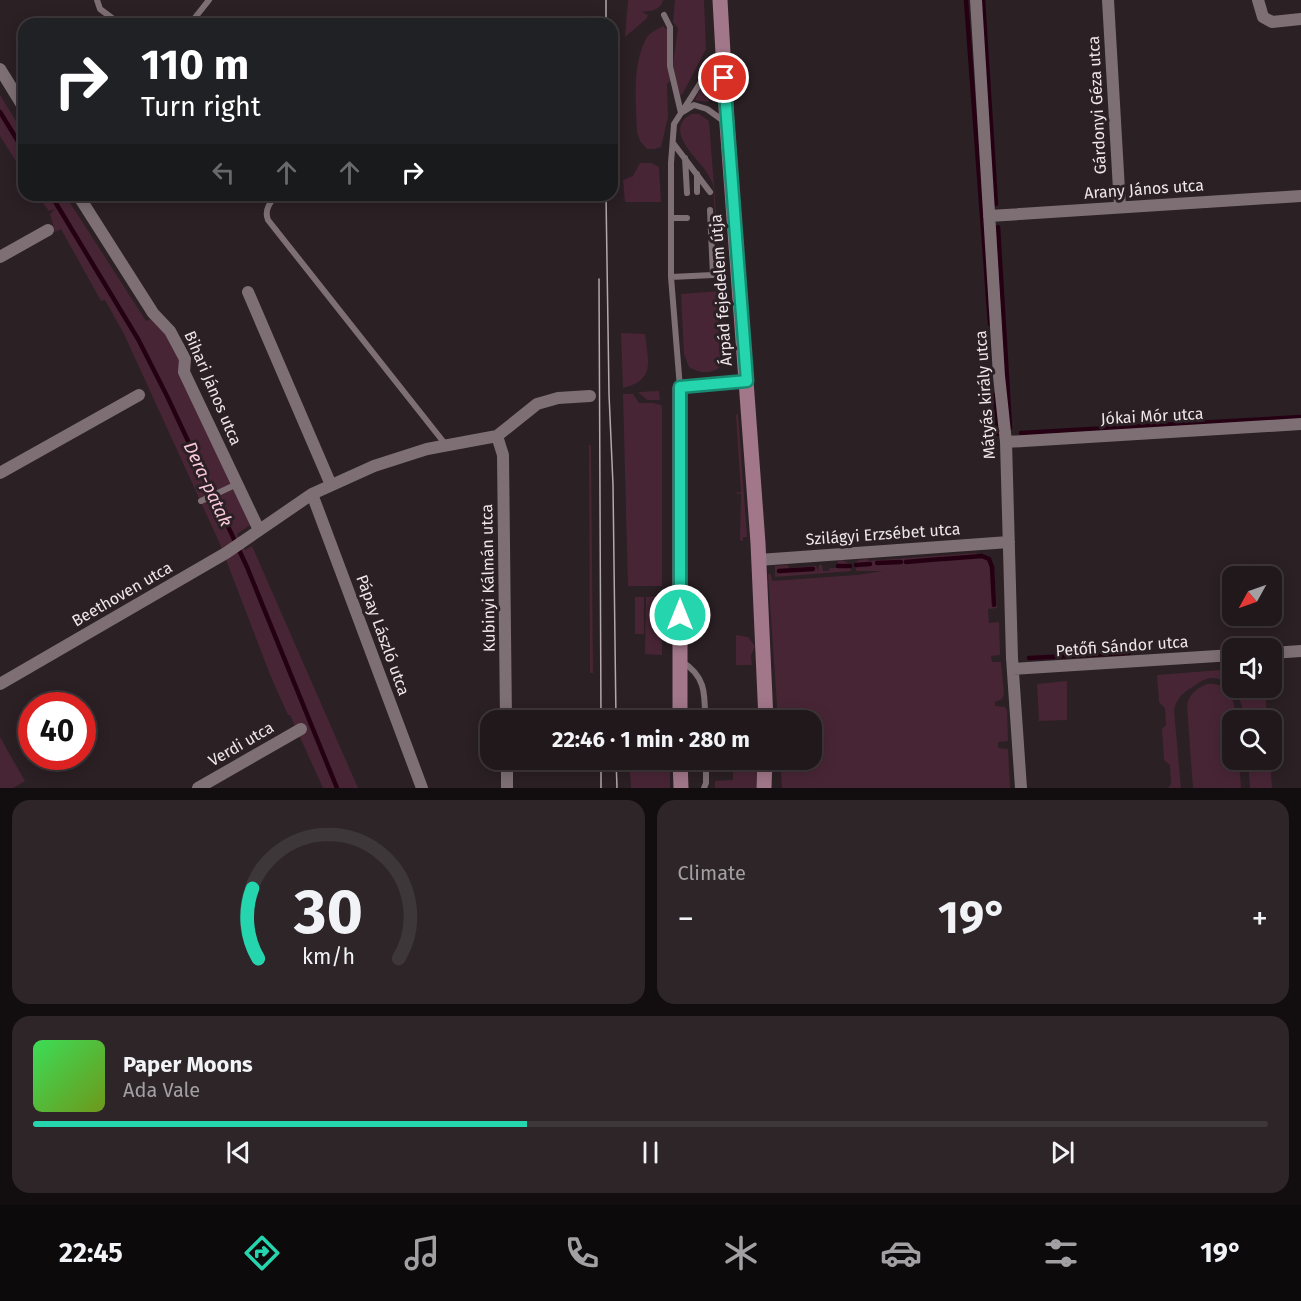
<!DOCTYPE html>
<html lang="en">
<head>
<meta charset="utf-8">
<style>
	body { margin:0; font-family:"Fira Sans",sans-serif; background:#2d2528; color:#f1f3f6; height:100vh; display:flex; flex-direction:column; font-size:22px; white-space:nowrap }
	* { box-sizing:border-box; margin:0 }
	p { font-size:20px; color:#a2a0a3 }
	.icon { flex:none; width:33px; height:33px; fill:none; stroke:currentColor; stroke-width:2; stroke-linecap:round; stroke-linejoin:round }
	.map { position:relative; height:788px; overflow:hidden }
	.side { display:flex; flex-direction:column; gap:12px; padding:12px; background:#120d0f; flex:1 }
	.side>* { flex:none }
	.guide { position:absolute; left:18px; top:18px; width:600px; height:183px; border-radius:18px; box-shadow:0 3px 15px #0003,0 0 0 2px #3d373a; background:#202124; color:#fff; overflow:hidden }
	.needle { width:39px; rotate:230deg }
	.buttons { position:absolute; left:1222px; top:566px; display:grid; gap:12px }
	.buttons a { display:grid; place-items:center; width:60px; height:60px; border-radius:12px; background:#20181b; box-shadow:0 3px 15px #0003,0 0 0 2px #3d373a; font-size:30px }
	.speed { position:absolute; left:18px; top:692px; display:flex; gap:12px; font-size:30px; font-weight:700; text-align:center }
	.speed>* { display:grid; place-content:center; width:78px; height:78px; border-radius:50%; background:#20181b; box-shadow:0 3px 15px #0003,0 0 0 2px #3d373a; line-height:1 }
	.speed .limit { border:9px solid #d22; background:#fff; color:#111 }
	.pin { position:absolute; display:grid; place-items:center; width:51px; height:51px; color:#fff; margin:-26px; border:3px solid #fff; border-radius:50%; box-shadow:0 2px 6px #0007 }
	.me { position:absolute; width:66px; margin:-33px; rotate:0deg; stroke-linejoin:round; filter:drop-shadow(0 0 4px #0008) }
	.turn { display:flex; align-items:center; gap:21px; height:126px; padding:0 24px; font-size:27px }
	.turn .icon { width:78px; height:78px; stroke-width:2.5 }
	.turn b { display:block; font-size:42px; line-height:51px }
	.lanes { display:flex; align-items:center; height:57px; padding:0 24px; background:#0003; justify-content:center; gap:30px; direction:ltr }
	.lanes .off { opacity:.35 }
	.big { font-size:45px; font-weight:700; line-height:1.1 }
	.side .card { flex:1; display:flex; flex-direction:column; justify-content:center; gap:9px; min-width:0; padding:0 21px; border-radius:18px; background:#2d2528 }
	.side .dial { align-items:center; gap:0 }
	.dial svg { height:156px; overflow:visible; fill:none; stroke:#3d373a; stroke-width:7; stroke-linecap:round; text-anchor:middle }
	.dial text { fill:#f1f3f6; stroke:none }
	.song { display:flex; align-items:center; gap:18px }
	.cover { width:72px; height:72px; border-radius:9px; background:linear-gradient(135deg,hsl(130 70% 55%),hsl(80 70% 35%)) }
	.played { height:6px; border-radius:3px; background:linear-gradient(90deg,#25d5ae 40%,#3d373a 40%) }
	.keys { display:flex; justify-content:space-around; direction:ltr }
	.heat { display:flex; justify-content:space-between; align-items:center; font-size:33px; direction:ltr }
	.side .tiles { flex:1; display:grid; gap:12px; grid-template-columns:1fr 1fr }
	.card:last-child { grid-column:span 2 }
	.trip { position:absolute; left:480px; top:710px; width:342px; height:60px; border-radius:18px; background:#20181b; box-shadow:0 3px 15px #0003,0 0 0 2px #3d373a; font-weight:700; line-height:60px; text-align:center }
	.tabs { display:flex; height:96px; justify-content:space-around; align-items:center; background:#0d0a0b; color:#a2a0a3 }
	.tabs .icon { width:42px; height:42px }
	.tabs .active { color:#25d5ae }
	.tabs b { font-size:27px; color:#f1f3f6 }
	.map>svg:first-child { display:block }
</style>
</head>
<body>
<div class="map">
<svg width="1301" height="788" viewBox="0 0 1301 788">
	<rect width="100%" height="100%" fill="#2b2024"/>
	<path fill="#482535" d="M628 0H663C661 10 651 11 642 12L648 15 646 19 625 37Z
		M675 0H704L706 49 683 93 680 96 673 64 678 28 673 22Z
		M663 26 668 30 671 80 667 84 668 117 661 147 654 149H647L640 141 637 132C636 104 632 67 645 41 648 33 656 30 663 26Z
		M707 75 709 102 695 100Z
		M0 95 24 134V174L0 136Z
		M692 114H699L709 121 727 357C719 374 704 376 689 367L684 354 681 294 720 291 713 184C710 178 707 172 703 167 693 155 664 127 692 114Z
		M640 163H651L659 167 661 202H625L623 180 633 176Z
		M37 195H65L146 321 154 318 166 333 180 360 253 523 237 534 245 550 252 546 358 788H323L290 715H288L271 677 220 544 124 334 105 300 101 301 61 229 55 232 50 214 55 209 49 211Z
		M621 333 645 334C648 361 656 380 623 388Z
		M659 391 660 400H647L638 392Z
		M623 394H633L639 403H653L661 405 662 407V586H628Z
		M738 414 747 537H743V541L740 540 741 494 733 493 741 492 736 415Z
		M589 445H591L593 673H590Z
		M975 553 990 558 994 567 997 608 988 609 989 623 999 622 1000 655 991 656 992 662H1001L1004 694 1002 699 995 702V706L1005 707 1007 710 1008 741 998 742V748L1008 749 1010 788H782L780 759H812V720H778L768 574H771L772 581 857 575 883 571H856L855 563 859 560 868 559 869 561Z
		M842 560 850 564 851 571 775 577V566L788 565 789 568 816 566 818 572 819 565H822L823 571H828L830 568H838V561Z
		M662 596V655L645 654 646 597Z
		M635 597H644V634H635Z
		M736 635 748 637 755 646 751 656 752 665H736Z
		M1233 669V687H1265L1267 720H1245C1243 703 1234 679 1213 678 1204 678 1197 684 1191 688 1182 693 1176 700 1174 710L1181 788H1168L1171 784 1170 765 1164 760 1162 729 1166 725 1165 708 1159 702 1157 675Z
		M1067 681V720L1039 721 1037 684Z
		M1207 684C1230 682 1235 701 1236 720H1233V759H1239L1241 788H1193L1187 706C1189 694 1196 689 1207 684Z
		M0 737 25 781 13 788H0Z
		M629 759H670V788H631Z
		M729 759H758L756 788H715V781L733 780V768H729Z
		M1248 759H1270L1272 788H1250Z"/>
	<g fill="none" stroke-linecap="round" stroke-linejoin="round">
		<path stroke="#250012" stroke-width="4.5" d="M966 0 990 324
			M983 0 996 204
			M0 112 24 151
			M51 195 138 339 167 396 247 567 337 788
			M998 227 1010 428
			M995 395 998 434
			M1021 433 1301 417
			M943 559 982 556 989 559 992 567 994 605
			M906 562 941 559
			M877 563 901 562
			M856 565 870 564
			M838 566H850
			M779 571 813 569
			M1029 658 1129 653"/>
		<path stroke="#7d6f74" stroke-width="6" d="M97 0 100 9 120 24
			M664 15 670 27V66L681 113
			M190 24 209 0
			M683 110 706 74 720 58
			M725 122 707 109 694 105 681 113 674 124 671 163V277L680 388 746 381
			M673 143 710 192
			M685 158 687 193
			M697 174V192
			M277 195C270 202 264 210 268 220L446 445
			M671 218H687
			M671 277 713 275 710 210
			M201 501 237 484
			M681 661C706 676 705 694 705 720
			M704 788 706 783V759"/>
		<path stroke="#7d6f74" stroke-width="12" d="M976 0 999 376 1006 442 1012 658 1021 788
			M1108 0 1120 207
			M1258 0 1263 17 1272 22 1301 19
			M0 69 24 108
			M78 195 153 313 170 331 185 359 184 372 259 530
			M989 216 1301 196
			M0 257 48 230
			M248 292 331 485
			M497 436 503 455 506 720
			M1006 442 1301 424
			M0 473 139 395
			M312 494 422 788
			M759 560 1009 542
			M1272 653 1301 651
			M1013 669 1233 655
			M0 684 226 553 312 494 374 466 427 449 497 436 537 404 558 398 590 396
			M507 759V788
			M198 788 301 729"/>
		<path stroke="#a17789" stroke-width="15" d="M720 0 727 124 758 543 766 720
			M680 388V720
			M680 759 681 788
			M764 788 765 759"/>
		<path stroke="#b2a9ad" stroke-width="1.5" d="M606 24V0
			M606 195 609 394 613 485 616 720
			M599 279 601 720
			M601 759V788
			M616 759 617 788"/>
	</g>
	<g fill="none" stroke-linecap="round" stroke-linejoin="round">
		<defs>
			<path id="route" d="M680 615V387L747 381 724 78"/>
		</defs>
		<use href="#route" stroke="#188a71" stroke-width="15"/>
		<use href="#route" stroke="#25d5ae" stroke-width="10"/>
	</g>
	<g text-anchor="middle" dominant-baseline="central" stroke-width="6" stroke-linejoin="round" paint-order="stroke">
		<g font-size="16" fill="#eee6e9" stroke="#2b2024">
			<text transform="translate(1097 105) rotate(-93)">Gárdonyi Géza utca</text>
			<text transform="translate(1144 189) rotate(-4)">Arany János utca</text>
			<text transform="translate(721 290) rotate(-94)">Árpád fejedelem útja</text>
			<text transform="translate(213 388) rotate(67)">Bihari János utca</text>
			<text transform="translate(985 395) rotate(-94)">Mátyás király utca</text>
			<text transform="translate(1152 416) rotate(-3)">Jókai Mór utca</text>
			<text transform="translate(883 534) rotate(-4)">Szilágyi Erzsébet utca</text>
			<text transform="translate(488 578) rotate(-91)">Kubinyi Kálmán utca</text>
			<text transform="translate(122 594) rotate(-30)">Beethoven utca</text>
			<text transform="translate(383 635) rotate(70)">Pápay László utca</text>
			<text transform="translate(1122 646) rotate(-4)">Petőfi Sándor utca</text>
			<text transform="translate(241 744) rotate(-30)">Verdi utca</text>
		</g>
		<g font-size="18" font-style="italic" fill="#fac7db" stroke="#2b2024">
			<text transform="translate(208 484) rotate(65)">Dera-patak</text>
		</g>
	</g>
</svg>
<div class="buttons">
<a><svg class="needle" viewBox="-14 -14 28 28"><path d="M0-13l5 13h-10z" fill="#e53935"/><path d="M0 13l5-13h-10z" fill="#a2a0a3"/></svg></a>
<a><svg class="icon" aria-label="sound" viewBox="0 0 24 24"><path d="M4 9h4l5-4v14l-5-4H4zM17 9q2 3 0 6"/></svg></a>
<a><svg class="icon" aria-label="search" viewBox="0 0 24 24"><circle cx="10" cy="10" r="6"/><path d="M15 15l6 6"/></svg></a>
</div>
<div class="speed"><div class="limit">40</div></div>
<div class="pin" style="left:724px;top:78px;background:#d93025"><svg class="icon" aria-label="arrive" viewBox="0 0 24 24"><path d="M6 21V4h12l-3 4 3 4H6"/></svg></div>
<svg class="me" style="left:680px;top:615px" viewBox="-20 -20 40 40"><circle r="17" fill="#25d5ae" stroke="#fff" stroke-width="3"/><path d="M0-11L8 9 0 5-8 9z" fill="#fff"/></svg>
<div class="trip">22:46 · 1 min · 280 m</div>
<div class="guide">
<div class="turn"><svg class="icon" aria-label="right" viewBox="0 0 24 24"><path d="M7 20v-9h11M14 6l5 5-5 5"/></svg><div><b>110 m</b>Turn right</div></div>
<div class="lanes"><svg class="icon off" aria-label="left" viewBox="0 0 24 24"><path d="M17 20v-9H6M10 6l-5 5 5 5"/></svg><svg class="icon off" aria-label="ahead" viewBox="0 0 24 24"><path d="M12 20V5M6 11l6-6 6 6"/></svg><svg class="icon off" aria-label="ahead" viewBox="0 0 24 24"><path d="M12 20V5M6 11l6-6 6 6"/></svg><svg class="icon" aria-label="right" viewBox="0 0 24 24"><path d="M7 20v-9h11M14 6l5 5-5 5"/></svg></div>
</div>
</div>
<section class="side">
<div class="tiles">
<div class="card dial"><svg viewBox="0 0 100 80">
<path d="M14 69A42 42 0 1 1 86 69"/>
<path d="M14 69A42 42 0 0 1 11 33" stroke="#25d5ae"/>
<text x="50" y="56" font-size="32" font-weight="700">30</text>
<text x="50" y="72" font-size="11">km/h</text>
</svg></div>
<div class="card"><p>Climate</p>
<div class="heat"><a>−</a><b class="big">19°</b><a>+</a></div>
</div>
<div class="card">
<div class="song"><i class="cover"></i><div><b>Paper Moons</b><p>Ada Vale</p></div></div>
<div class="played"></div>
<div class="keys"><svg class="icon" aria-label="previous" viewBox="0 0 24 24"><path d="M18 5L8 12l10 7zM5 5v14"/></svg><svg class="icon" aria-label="pause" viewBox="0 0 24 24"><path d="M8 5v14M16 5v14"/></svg><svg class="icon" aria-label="next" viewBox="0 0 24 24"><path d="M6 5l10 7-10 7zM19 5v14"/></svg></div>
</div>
</div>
</section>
<nav class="tabs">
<b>22:45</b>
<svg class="icon active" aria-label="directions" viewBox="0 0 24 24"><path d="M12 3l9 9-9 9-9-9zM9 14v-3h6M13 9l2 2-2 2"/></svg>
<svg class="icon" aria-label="music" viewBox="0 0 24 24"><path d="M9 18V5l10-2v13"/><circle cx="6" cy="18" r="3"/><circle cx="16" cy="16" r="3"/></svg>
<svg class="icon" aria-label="phone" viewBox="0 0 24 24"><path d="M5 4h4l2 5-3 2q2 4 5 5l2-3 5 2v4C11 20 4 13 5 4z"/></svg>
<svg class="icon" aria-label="climate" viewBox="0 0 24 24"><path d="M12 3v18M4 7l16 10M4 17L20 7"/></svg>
<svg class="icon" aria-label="car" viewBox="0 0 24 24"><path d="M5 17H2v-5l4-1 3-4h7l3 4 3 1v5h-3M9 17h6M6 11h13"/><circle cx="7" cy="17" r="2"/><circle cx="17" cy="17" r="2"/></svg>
<svg class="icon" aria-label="filters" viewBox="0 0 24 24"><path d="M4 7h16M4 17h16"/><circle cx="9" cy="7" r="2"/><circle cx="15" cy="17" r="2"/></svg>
<b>19°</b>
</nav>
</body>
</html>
